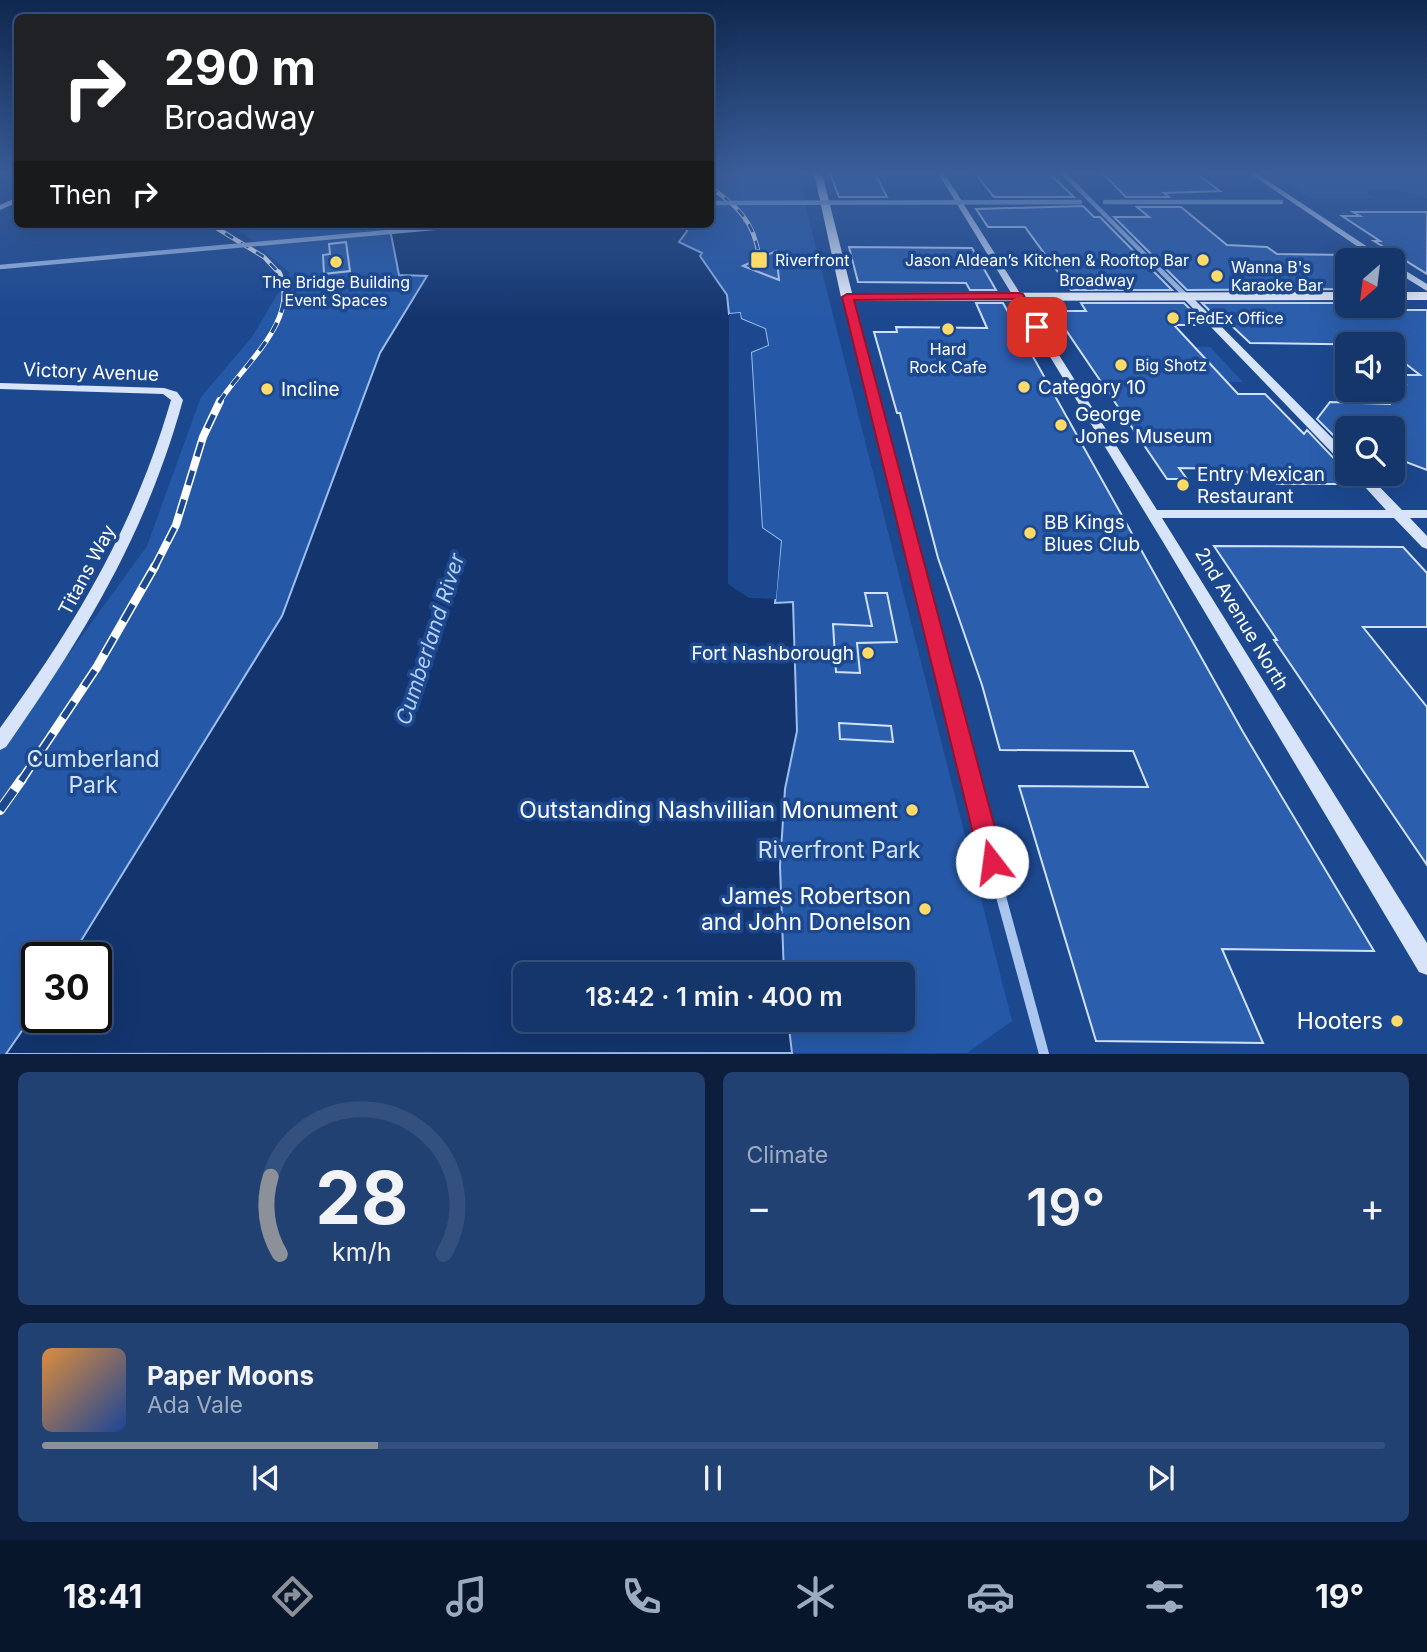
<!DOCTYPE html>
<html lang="en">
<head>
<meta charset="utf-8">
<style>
	body { margin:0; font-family:Inter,sans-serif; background:#224173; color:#f1f3f6; height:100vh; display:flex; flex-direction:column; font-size:26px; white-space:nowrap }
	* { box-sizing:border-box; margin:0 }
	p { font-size:23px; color:#9dabc1 }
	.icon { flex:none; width:38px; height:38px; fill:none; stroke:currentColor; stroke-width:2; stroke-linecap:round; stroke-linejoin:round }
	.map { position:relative; height:1054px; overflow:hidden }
	.panel { display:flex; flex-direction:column; gap:18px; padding:18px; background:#0c1e3b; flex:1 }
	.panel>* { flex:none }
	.guide { position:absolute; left:14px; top:14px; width:700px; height:214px; border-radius:10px; box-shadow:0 7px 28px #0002,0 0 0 2px #34507e; background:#202124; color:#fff; overflow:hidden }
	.needle { width:46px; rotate:208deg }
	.fabs { position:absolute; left:1335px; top:248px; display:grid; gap:14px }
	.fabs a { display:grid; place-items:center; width:70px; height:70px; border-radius:10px; background:#15366b; box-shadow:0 7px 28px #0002,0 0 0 2px #34507e; font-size:35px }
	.speed { position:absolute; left:21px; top:942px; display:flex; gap:14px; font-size:35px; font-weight:700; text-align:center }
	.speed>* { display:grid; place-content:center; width:91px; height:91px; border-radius:50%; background:#15366b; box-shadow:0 7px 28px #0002,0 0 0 2px #34507e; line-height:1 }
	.speed .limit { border:4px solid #111; border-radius:10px; background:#fff; color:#111 }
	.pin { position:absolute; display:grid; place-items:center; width:60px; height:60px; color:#fff; margin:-30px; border-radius:14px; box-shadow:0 4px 10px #0006 }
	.me { position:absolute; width:77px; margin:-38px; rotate:345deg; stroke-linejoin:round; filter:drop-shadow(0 0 5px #0008) }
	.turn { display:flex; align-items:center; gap:24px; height:147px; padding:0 35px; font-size:32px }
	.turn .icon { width:91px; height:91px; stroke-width:2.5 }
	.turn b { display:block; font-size:49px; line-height:60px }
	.then { display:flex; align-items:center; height:66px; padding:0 35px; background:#0003; gap:14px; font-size:26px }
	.big { font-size:52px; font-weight:600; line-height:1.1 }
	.panel .widget { flex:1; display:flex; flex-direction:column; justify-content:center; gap:10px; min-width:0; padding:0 24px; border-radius:10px; background:#224173 }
	.panel .dial { align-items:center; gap:0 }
	.dial svg { height:182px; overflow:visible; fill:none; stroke:#34507e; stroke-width:7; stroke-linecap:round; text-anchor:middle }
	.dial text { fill:#f1f3f6; stroke:none }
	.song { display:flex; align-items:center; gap:21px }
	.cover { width:84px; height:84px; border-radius:10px; background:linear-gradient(135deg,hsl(30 70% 55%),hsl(220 70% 35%)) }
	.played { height:7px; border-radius:4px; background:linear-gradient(90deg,#8c9099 25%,#34507e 25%) }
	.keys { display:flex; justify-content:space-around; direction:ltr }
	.heat { display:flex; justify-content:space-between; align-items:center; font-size:38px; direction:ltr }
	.panel .tiles { flex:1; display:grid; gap:18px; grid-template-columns:1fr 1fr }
	.widget:last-child { grid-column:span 2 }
	.trip { position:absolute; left:513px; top:962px; width:402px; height:70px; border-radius:10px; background:#15366b; box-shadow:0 7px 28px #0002,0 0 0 2px #34507e; font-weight:600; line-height:70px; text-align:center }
	.menu { display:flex; height:112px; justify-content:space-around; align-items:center; background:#08162b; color:#9dabc1 }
	.menu .icon { width:49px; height:49px }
	.menu .current { color:#8c9099 }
	.menu b { font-size:32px; color:#f1f3f6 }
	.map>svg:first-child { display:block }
</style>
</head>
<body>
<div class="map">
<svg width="1427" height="1054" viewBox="0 0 1427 1054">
	<rect width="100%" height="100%" fill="#1c488f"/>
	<path fill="#2559a8" d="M711 173H797L1012 1021 967 1053H681L682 1020H903V975H684L775 603 781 542 762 529 751 352 729 314 727 295 706 262 678 242 687 231V224H710Z
		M1270 173H1427V198C1408 194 1384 183 1366 192L1373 198H1311Z
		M232 224H391L427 275 305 574 92 957H37V1017L25 1053 0 1054V749L147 546 201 397 252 337 290 273Z
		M1147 347H1210L1243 382 1171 381Z"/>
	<path fill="#13346d" stroke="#9dbff0" stroke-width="2" d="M389 224H687V231L679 242 702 253 700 256 727 295 729 314 740 313 741 319 765 329 768 345 751 352 762 528 781 541 775 603 793 602 797 731 785 789 780 866 784 975H525V1020H788L792 1053 6 1054 37 1009V1017H96V957H71L282 616 380 353 427 276 399 275Z"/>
	<path fill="#1c488f" d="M740 313 741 319 765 329 768 345 751 352 762 528 781 541 776 599 749 598 728 584 729 314Z"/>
	<path fill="#2b5ead" stroke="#d0e1fa" stroke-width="2" d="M830 173H875L887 197H839Z
		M975 173H1049L1074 197H994Z
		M1102 173H1196L1220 191 1164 193 1169 197H1126Z
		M1083 206 1094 217H1100L1172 290H1071L1025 227H988L976 209Z
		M1137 207H1181L1227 245 1267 247 1277 254 1348 255V289L1187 290 1114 217H1149Z
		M1353 212H1427V274L1374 241H1380L1342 216H1360Z
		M346 242 350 271 324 274 323 255 330 254 329 244Z
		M849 247 972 248 996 290H970L966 283 858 282Z
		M776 251 779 280 743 266Z
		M976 303H1003L1243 732 1374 951 1222 949 1263 1043 1096 1041 1019 786 1148 787 1133 751 1000 750 982 685 938 558 900 413H897L874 332H897L896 327 987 328Z
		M1081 303H1184L1205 325H1174L1238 394H1265L1304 434 1307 430 1342 467 1348 469V484H1277L1272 478H1252L1245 469 1179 468 1187 479H1167L1053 311H1086Z
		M1202 303H1348V306H1374L1379 310H1427V470L1393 457V429H1348V450L1317 419 1330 402 1390 404 1406 385 1393 375H1420L1393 354V345L1250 343 1231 325H1224Z
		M1214 546 1403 547 1427 573V627H1363L1427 707V865L1274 640H1277Z
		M865 593H887L897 642 857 643 860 673 836 672 833 624 872 626Z
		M839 723 891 726 893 742 840 739Z"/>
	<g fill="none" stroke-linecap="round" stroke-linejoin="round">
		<path stroke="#aac5ee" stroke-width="4.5" d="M1063 173 1164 274
			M1105 202H1281"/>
		<path stroke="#aac5ee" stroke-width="5" d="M1162 272 1186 296
			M847 297 874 403"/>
		<path stroke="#aac5ee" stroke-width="6" d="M873 401 916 568"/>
		<path stroke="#aac5ee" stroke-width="9" d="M915 566 970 781"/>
		<path stroke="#aac5ee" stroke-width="10" d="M969 779 1044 1054"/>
		<path fill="#d7e4fa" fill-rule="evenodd" d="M938 173H944L1157 510H1386L1353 474H1367L1402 510H1427V518H1410L1427 536V549L1422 547 1394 518H1162L1427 943V975L1419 972 1163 542Z
			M1249 173H1256L1389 261H1379Z
			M18 197V202L0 210V205Z
			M1393 263 1427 284V291L1393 270Z
			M1183 294H1189L1348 454V466L1344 465 1183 298Z
			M0 383 164 388 177 392 183 400C146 534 85 634 6 747L0 750V728C77 622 134 527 171 400L163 394 0 389Z"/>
		<path fill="#f1f6ff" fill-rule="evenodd" d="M814 173H822L852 293 1348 292V300L847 301 841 297Z
			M1393 292H1427V300H1393Z"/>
		<defs>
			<path id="rail-far4" d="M710 187C738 206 754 222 759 256
				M210 224 264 257 280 274"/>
			<path id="rail-far3" d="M219 403C241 366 302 320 279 272"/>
			<path id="rail-far2" d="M154 568 176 525 203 437 220 401"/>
			<path id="rail-far1" d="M21 781 97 667 155 566"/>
			<path id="rail" d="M0 810 22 779"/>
		</defs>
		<use href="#rail-far4" stroke="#fff" stroke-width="4.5"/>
		<use href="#rail-far3" stroke="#fff" stroke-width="5"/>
		<use href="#rail-far2" stroke="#fff" stroke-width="8"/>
		<use href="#rail-far1" stroke="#fff" stroke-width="9"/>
		<use href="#rail" stroke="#fff" stroke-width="10"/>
		<use href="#rail-far4" stroke="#1c488f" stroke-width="2.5" stroke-dasharray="9" stroke-linecap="butt"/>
		<use href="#rail-far3" stroke="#1c488f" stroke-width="3.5" stroke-dasharray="11" stroke-linecap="butt"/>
		<use href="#rail-far2" stroke="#1c488f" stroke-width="5" stroke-dasharray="15" stroke-linecap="butt"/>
		<use href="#rail-far1" stroke="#1c488f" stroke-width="6" stroke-dasharray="19" stroke-linecap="butt"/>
		<use href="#rail" stroke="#1c488f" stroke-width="8" stroke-dasharray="24" stroke-linecap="butt"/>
		<path stroke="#aac5ee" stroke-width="4.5" d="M710 203 1080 202
			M0 267 478 224"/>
	</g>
	<linearGradient id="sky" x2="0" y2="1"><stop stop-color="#0f284f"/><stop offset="0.54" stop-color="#3a5e9b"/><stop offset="1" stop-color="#3a5e9b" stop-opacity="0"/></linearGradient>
	<rect width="1427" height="320" fill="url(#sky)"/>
	<path fill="#e11d48" stroke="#92132f" stroke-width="2" d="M1019 293 1023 294 1043 327 1041 329H1033L1016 299 854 300 1004 862 1000 870 992 873 984 870 980 862 842 297 847 294Z"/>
	<g fill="#fedb68" stroke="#1c488f" stroke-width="2.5">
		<rect x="750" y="251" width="18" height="18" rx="3.5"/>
		<circle cx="1203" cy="260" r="7"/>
		<circle cx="336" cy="262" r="7"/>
		<circle cx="1217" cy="276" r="7"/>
		<circle cx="1173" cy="318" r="7"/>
		<circle cx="948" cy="329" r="7"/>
		<circle cx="1121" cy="365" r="7"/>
		<circle cx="1024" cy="387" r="7"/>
		<circle cx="267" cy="389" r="7"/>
		<circle cx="1061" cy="425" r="7"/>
		<circle cx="1183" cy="485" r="7"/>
		<circle cx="1030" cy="533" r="7"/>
		<circle cx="868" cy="653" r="7"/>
		<circle cx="912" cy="810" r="7"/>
		<circle cx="925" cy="909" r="7"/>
		<circle cx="1397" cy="1021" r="7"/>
	</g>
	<g text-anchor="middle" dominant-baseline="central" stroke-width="7" stroke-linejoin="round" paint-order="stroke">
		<g font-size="16" fill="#fff" stroke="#1c488f" text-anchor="start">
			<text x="775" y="260">Riverfront</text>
			<text x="1189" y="260" text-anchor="end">Jason Aldean’s Kitchen &amp; Rooftop Bar</text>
			<text x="1231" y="267">Wanna B's<tspan x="1231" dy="18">Karaoke Bar</tspan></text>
			<text x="336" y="282" text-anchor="middle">The Bridge Building<tspan x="336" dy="18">Event Spaces</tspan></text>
			<text x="1187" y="318">FedEx Office</text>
			<text x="948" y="349" text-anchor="middle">Hard<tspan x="948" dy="18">Rock Cafe</tspan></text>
			<text x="1135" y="365">Big Shotz</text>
		</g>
		<g font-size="16" fill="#fff" stroke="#1c488f">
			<text x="1097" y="280">Broadway</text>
		</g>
		<g font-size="19" fill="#fff" stroke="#1c488f">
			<text transform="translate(91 372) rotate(2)">Victory Avenue</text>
			<text transform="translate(87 570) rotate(-62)">Titans Way</text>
			<text transform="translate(1242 619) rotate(59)">2nd Avenue North</text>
		</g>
		<g font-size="19" fill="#fff" stroke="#1c488f" text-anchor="start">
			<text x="1038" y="387">Category 10</text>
			<text x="281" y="389">Incline</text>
			<text x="1075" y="414">George<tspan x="1075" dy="22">Jones Museum</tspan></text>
			<text x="1197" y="474">Entry Mexican<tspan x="1197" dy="22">Restaurant</tspan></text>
			<text x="1044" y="522">BB Kings<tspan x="1044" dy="22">Blues Club</tspan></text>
			<text x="854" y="653" text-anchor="end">Fort Nashborough</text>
		</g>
		<g font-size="21" font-style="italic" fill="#b6cff5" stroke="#1c488f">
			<text transform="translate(430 639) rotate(-72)">Cumberland River</text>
		</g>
		<g font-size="23" fill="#d0e1fa" stroke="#1c488f">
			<text x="93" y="759">Cumberland<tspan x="93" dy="26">Park</tspan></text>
			<text x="839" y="850">Riverfront Park</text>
		</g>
		<g font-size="23" fill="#fff" stroke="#1c488f" text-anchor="end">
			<text x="898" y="810">Outstanding Nashvillian Monument</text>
			<text x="911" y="896">James Robertson<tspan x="911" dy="26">and John Donelson</tspan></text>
			<text x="1383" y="1021">Hooters</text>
		</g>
	</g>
</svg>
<div class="fabs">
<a><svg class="needle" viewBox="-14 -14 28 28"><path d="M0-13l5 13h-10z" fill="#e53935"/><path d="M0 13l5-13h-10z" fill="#9dabc1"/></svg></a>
<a><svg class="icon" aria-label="sound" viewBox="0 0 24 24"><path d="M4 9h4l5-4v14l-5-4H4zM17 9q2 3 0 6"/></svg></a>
<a><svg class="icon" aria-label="search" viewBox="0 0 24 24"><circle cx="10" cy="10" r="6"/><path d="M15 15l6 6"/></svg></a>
</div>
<div class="speed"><div class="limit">30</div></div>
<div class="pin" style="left:1037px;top:327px;background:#d93025"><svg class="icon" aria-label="arrive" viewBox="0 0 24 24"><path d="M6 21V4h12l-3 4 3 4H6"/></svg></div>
<svg class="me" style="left:992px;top:862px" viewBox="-20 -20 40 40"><circle r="19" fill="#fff"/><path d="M0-13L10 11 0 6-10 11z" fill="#e11d48"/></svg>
<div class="trip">18:42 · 1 min · 400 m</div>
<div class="guide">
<div class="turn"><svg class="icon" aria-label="right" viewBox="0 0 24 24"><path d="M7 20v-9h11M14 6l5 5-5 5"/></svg><div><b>290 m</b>Broadway</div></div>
<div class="then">Then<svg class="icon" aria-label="right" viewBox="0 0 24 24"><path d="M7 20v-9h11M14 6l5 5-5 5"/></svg></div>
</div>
</div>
<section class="panel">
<div class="tiles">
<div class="widget dial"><svg viewBox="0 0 100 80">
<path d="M14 69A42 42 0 1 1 86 69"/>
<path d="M14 69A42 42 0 0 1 10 35" stroke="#8c9099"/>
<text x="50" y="56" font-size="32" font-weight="700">28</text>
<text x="50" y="72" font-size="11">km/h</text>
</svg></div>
<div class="widget"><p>Climate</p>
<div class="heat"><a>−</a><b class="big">19°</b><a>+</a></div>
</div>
<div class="widget">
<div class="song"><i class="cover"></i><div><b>Paper Moons</b><p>Ada Vale</p></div></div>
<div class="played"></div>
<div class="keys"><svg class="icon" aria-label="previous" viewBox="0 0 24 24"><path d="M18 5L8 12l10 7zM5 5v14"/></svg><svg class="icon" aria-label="pause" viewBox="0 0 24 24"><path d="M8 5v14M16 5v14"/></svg><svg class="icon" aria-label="next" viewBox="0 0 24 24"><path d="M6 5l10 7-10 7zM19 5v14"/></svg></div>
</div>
</div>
</section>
<nav class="menu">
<b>18:41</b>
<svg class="icon current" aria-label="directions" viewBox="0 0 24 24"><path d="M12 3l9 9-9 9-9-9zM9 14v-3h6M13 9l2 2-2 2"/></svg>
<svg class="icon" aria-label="music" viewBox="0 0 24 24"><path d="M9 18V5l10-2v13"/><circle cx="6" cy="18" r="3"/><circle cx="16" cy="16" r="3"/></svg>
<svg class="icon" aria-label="phone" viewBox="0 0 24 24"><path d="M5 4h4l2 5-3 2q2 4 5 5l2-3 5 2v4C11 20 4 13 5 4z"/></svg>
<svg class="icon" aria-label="climate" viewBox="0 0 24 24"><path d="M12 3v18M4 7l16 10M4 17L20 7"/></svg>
<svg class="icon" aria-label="car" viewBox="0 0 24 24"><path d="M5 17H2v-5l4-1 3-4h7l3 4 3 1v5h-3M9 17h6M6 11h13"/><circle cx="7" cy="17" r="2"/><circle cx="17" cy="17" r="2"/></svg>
<svg class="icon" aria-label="filters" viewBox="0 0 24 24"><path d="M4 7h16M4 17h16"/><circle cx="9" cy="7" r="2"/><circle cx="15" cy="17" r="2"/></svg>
<b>19°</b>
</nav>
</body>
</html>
